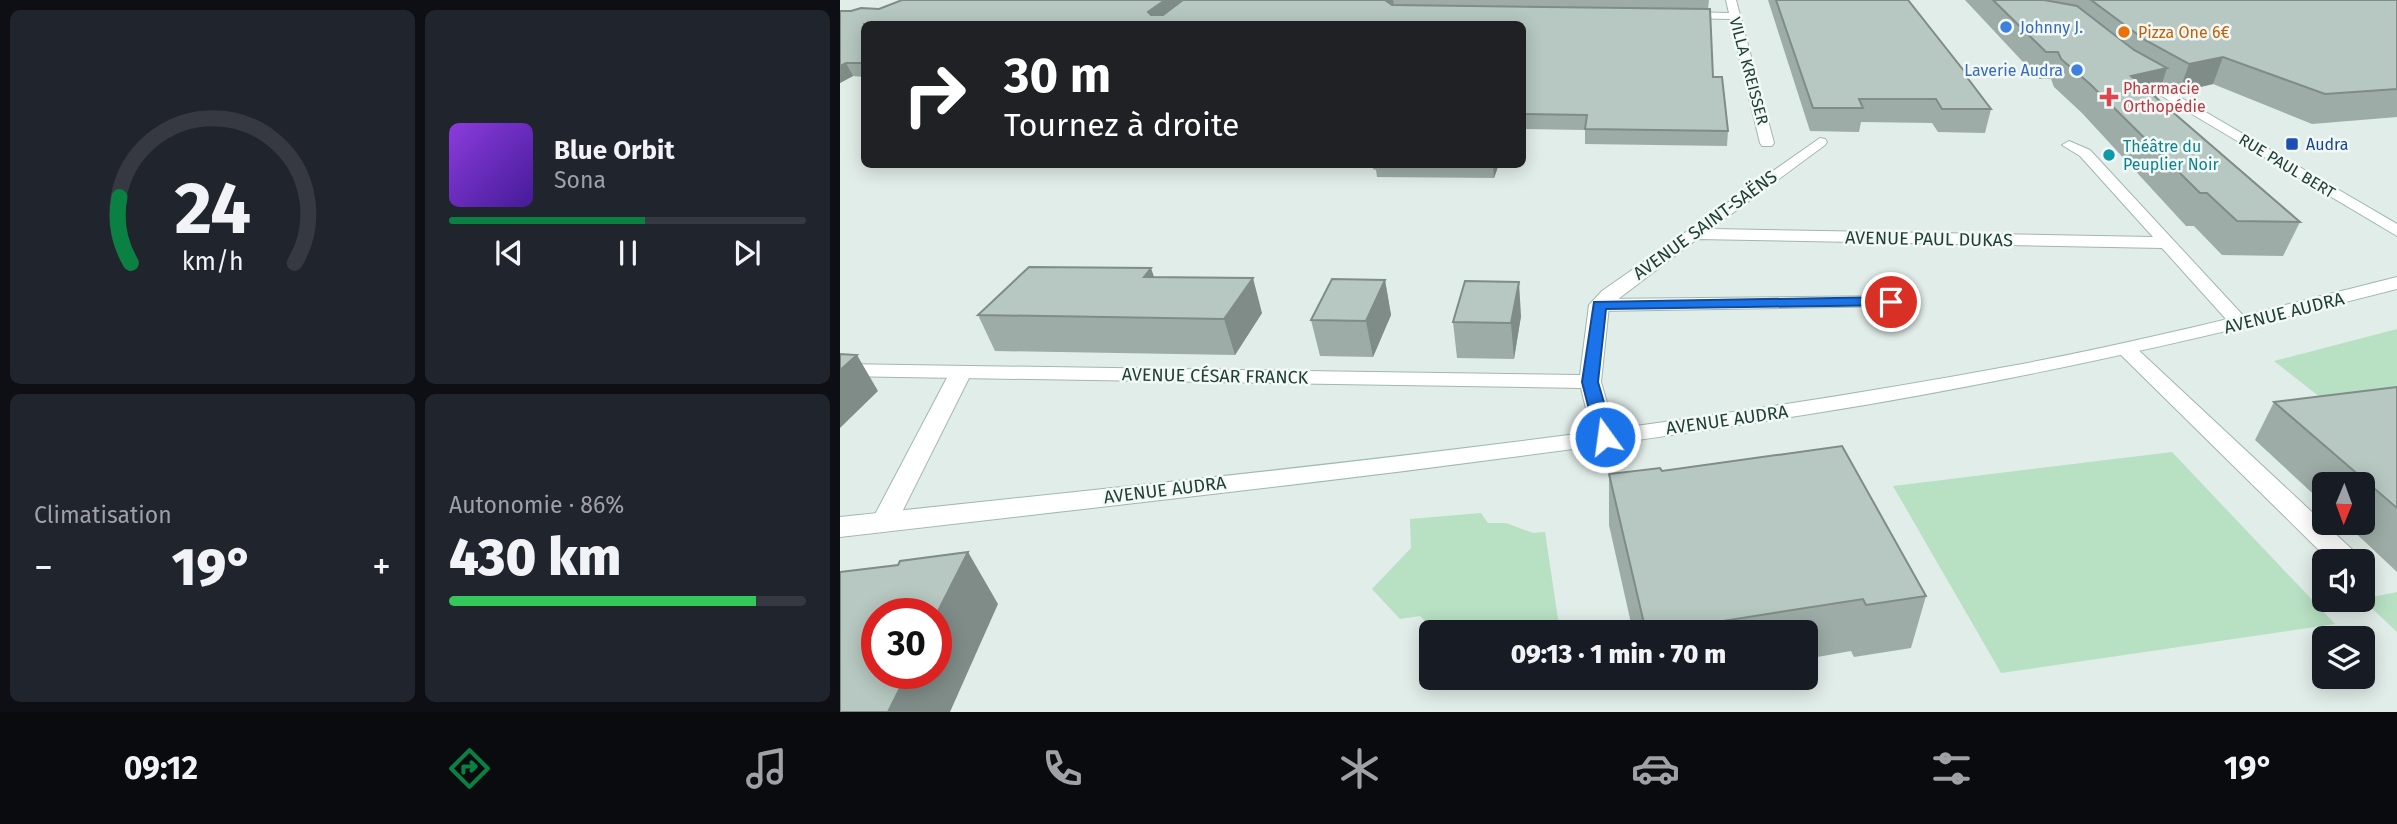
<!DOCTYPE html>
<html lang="fr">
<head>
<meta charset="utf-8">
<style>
	body { margin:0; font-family:"Fira Sans",sans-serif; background:#20242c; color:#f1f3f6; height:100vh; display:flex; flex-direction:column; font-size:26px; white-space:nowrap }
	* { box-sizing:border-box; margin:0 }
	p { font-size:23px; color:#9ea1a6 }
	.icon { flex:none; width:38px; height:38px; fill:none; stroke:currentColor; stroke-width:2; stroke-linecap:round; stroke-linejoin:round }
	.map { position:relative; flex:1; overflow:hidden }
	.details { display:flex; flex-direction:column; gap:10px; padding:10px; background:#0d0f14; width:840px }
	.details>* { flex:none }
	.hud { position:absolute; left:21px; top:21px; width:665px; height:147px; border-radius:10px; box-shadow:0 4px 18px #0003; background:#202124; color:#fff; overflow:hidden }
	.needle { width:46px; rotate:181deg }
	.buttons { position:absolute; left:1472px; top:472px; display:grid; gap:14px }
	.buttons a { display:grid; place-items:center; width:63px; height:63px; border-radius:10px; background:#171b24; box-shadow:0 4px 18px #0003; font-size:35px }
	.speed { position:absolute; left:21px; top:598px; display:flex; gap:14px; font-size:35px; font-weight:700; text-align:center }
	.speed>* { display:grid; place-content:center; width:91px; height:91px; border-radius:50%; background:#171b24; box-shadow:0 4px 18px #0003; line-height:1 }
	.speed .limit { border:10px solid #d22; background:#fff; color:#111 }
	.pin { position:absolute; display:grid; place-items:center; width:60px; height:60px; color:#fff; margin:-30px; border:4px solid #fff; border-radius:50%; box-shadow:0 2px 7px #0007 }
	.me { position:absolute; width:77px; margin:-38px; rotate:346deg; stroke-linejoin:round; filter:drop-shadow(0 0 5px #0008) }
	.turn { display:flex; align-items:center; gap:24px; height:147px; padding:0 28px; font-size:32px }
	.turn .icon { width:91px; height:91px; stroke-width:2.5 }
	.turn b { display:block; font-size:49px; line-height:60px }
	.big { font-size:52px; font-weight:800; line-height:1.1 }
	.details .tile { flex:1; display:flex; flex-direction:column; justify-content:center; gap:10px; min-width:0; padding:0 24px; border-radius:10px; background:#20242c }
	.details .dial { align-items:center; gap:0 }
	.dial svg { height:182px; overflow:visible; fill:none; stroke:#363941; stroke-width:7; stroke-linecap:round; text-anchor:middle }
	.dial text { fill:#f1f3f6; stroke:none }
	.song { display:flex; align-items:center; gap:21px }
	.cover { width:84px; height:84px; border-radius:10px; background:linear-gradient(135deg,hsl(270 70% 55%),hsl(260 70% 35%)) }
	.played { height:7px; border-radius:4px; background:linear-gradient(90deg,#0b8043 55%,#363941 55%) }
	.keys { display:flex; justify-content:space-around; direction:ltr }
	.heat { display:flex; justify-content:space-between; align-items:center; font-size:38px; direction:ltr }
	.charge { height:10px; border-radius:5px; background:linear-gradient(90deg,#34c759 86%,#363941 0) }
	.details .tiles { flex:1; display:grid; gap:10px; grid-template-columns:repeat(2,1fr) }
	.trip { position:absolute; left:579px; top:620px; width:399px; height:70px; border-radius:10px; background:#171b24; box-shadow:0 4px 18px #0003; font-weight:800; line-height:70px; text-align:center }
	.tab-bar { display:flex; height:112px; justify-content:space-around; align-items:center; background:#090b0e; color:#9ea1a6 }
	.tab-bar .icon { width:49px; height:49px }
	.tab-bar .active { color:#0b8043 }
	.tab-bar b { font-size:32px; color:#f1f3f6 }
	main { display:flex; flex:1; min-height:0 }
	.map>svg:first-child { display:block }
</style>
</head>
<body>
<main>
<section class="details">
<div class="tiles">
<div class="tile dial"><svg viewBox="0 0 100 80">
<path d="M14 69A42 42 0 1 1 86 69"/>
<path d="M14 69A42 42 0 0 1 9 40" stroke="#0b8043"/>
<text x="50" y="56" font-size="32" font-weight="700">24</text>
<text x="50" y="72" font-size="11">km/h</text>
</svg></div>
<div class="tile">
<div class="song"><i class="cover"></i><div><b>Blue Orbit</b><p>Sona</p></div></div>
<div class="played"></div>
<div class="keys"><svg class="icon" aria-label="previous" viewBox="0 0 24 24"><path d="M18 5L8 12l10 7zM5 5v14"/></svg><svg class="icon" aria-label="pause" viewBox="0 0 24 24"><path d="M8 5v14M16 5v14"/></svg><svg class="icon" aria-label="next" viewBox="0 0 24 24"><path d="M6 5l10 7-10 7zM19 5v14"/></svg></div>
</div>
<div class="tile"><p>Climatisation</p>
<div class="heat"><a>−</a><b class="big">19°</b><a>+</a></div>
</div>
<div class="tile"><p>Autonomie · 86%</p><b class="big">430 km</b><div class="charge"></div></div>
</div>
</section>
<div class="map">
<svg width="1557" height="712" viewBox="0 0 1557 712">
	<rect width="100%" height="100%" fill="#e1ede8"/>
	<path fill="#b8e0c3" d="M1557 329V422L1508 419 1434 361Z
		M1332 452 1495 624 1161 673 1053 486Z
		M641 513 648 523H666L693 533 705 532 720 632H596L580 616 560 619 532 589 571 548 570 519Z
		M1557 592V632L1522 599Z"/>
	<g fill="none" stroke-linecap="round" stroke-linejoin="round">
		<defs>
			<path id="lane" d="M1051 296 1061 302 1058 306 759 311 749 305 759 299Z
				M1287 344 1294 346 1518 555 1521 562H1491L1280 354 1277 350 1280 346Z
				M121 366 129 367 132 372 57 522 53 529 44 531 35 529 31 522 110 372 113 367Z"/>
			<path id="street" d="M886 0H896L934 143 932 146H922L920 143 890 19 844 18 839 15 844 12 889 13Z
				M980 138 985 139 987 142 985 145 871 229 1313 237 1240 156 1222 145 1229 141 1250 150 1411 324 1408 328H1394L1322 248 857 239 769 306 761 382 777 437 773 442 765 445 757 442 753 437 741 388 0 376V364L740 375 749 305 762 291Z"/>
			<path id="secondary" d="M1297 72 1557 224V236L1293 79 1291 76Z
				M1557 277V289C1365 338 1172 382 976 413 652 465 326 499 0 537V517C391 475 784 438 1171 366 1301 342 1429 309 1557 277Z"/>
		</defs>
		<use href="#lane" stroke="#a3b6af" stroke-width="2"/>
		<use href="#street" stroke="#a3b6af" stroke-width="2"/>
		<use href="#secondary" stroke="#9fbab0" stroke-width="2"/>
		<use href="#lane" fill="#fff" fill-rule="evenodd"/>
		<use href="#street" fill="#fff" fill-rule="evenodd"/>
		<use href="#secondary" fill="#fff" fill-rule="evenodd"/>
	</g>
	<path fill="#9daca6" d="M62 0H869L868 9 873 77 888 131 887 146 745 144V130L682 129V24H24V77L13 76 0 83 11 11 39 9Z
		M928 0H1068L1128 76V79L1151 109 1145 133 1098 132 1092 123 1021 122 1019 132 970 131Z
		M1125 0H1557V117L1472 124 1373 84 1339 92 1323 82 1318 96 1316 97 1460 222 1443 256 1382 255 1354 226H1346L1242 113 1214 87 1211 79H1199Z
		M532 164H659L654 178 537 177 536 170 533 169Z
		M314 277 422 313 395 355 155 351 138 315Z
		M545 280 551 315 533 357 480 356 471 320Z
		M681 316 674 359 617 358 613 322Z
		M1557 387V572L1505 523H1522V485H1484V504L1415 440 1434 402Z
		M822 471 1086 596 1071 648 1014 657 1011 651 966 659V632H793L769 525V474Z
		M803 677H867V679L806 688Z"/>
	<path fill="#7f8c87" d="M325 0H344L311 24 308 12Z
		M545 0H553L554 5Z
		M1383 57 1373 84 1339 92 1349 64Z
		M6 63 13 76 0 83V66Z
		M1327 68 1318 96 1282 104 1291 76Z
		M653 164H659L654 178Z
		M311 268 323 303 304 277Z
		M413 278 422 313 395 355 384 319Z
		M545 280 551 315 533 357 526 321Z
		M679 282 681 316 674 359 671 323Z
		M17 355 38 391 0 428V370Z
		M128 552 158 604 110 712H48L67 674H96V615Z"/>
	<path fill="#b6c8c1" stroke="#7f8c87" stroke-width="2" d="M62 0H325L308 12 311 15H323L343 0H545L552 5 870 9 873 77H882L888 131 745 129 747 115 682 114V24H24V63H6L0 66V11H11L21 8 39 9Z
		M936 0H1068L1128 76H1126L1151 109H1102L1096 99H1019L1023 108H973Z
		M1153 0H1204L1237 6 1294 50 1327 68 1291 76 1460 222 1397 221 1367 193H1360L1250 84 1221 59 1218 52H1206Z
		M1251 0H1557V89L1485 94 1383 57 1349 64 1305 40Z
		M189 267 311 268 304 277 413 278 384 319 138 315Z
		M492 279 545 280 526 321 471 320Z
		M625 281 679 282 671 323 613 322Z
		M0 354 17 355 0 370Z
		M1557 387V508L1434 402Z
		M1002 446 1086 596 1026 605 1023 599 870 623 871 627 838 632H806L769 474 820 468 822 471Z
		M128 552 96 615V614H37V674H67L48 712H0V572L58 565 60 561Z"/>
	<path fill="#1a73e8" stroke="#114b97" stroke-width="2" d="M1051 297 1057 299 1059 302 1057 305 766 309 758 382 774 437 765 443 756 437 742 382 754 302Z"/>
	<g fill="#3f7fe0" stroke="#f2f9f6" stroke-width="2.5">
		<circle cx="1166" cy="27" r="7"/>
		<circle cx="1237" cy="70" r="7"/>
	</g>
	<circle fill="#e8710a" stroke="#f2f9f6" stroke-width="2.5" cx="1284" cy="32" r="7"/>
	<path fill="#e0444e" stroke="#f2f9f6" stroke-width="2.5" d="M1265.5 86.5h7v7h7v7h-7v7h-7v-7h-7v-7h7z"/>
	<rect fill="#1a4fb4" stroke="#f2f9f6" stroke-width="2.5" x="1445" y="137" width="14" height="14" rx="3.5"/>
	<circle fill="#0f9aa8" stroke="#f2f9f6" stroke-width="2.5" cx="1269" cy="155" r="7"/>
	<g text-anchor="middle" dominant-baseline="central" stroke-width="5" stroke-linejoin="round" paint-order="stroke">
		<g font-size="16" fill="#366cbe" stroke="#f2f9f6" text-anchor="start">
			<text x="1180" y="27">Johnny J.</text>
			<text x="1223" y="70" text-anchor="end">Laverie Audra</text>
		</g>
		<g font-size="16" fill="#c56008" stroke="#f2f9f6" text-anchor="start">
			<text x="1298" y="32">Pizza One 6€</text>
		</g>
		<g font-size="16" fill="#204037" stroke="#f2f9f6">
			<text transform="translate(909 71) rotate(75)">VILLA KREISSER</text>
			<text transform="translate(1447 166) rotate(31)">RUE PAUL BERT</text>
		</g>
		<g font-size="16" fill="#be3a42" stroke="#f2f9f6" text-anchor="start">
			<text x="1283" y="88">Pharmacie<tspan x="1283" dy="18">Orthopédie</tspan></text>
		</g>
		<g font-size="16" fill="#164399" stroke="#f2f9f6" text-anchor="start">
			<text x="1466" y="144">Audra</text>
		</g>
		<g font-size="16" fill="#0d838f" stroke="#f2f9f6" text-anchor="start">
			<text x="1283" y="146">Théâtre du<tspan x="1283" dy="18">Peuplier Noir</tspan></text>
		</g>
		<g font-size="18" fill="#204037" stroke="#f2f9f6">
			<text transform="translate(865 225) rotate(-36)">AVENUE SAINT-SAËNS</text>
			<text transform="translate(1089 239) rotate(1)">AVENUE PAUL DUKAS</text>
			<text transform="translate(1444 313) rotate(-14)">AVENUE AUDRA</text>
			<text transform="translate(375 376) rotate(1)">AVENUE CÉSAR FRANCK</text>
			<text transform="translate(887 420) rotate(-8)">AVENUE AUDRA</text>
			<text transform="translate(325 490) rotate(-7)">AVENUE AUDRA</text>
		</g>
	</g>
</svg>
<div class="buttons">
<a><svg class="needle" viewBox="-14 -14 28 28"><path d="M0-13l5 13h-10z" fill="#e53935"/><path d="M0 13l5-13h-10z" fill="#9ea1a6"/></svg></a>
<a><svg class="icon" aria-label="sound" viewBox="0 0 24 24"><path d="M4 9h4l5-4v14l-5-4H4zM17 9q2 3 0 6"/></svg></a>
<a><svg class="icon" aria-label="layers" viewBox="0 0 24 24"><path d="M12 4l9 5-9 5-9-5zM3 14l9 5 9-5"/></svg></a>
</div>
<div class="speed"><div class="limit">30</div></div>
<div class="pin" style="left:1051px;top:302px;background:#d93025"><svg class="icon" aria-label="arrive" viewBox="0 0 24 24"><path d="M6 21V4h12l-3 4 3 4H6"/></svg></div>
<svg class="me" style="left:765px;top:437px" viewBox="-20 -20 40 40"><circle r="17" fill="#1a73e8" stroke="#fff" stroke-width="3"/><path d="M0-11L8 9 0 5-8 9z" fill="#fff"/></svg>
<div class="trip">09:13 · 1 min · 70 m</div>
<div class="hud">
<div class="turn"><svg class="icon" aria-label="right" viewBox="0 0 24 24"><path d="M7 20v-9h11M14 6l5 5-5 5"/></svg><div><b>30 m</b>Tournez à droite</div></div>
</div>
</div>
</main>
<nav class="tab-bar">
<b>09:12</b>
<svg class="icon active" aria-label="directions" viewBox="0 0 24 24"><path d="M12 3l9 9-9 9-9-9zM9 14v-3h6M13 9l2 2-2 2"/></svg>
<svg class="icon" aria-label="music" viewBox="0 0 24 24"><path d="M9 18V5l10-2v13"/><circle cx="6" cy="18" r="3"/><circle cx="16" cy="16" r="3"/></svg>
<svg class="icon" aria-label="phone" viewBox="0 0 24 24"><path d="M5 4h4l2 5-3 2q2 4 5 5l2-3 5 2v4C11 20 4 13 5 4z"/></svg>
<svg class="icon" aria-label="climate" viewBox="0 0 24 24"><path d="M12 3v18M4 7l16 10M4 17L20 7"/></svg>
<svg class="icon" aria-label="car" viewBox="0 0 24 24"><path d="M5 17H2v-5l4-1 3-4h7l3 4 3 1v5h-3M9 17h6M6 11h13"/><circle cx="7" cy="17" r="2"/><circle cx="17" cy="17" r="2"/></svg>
<svg class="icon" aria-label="filters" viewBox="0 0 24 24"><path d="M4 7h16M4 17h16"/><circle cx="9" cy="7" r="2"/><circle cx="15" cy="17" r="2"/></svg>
<b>19°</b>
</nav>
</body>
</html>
